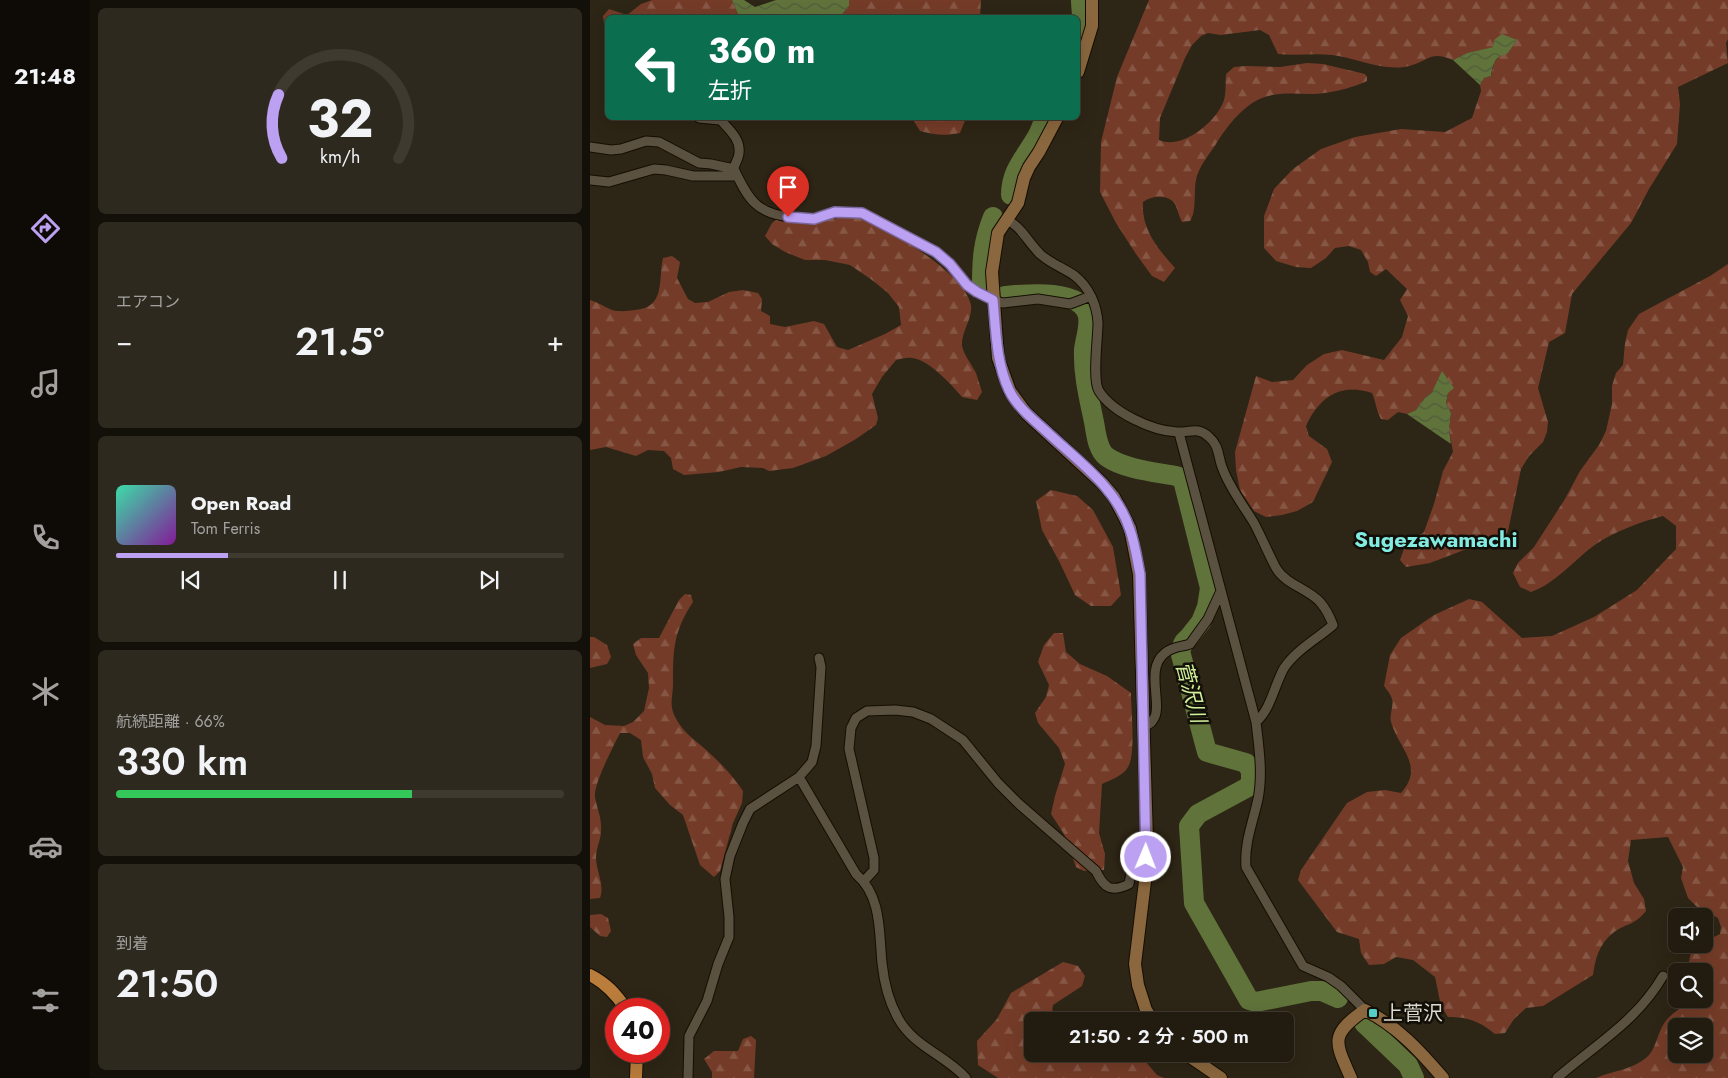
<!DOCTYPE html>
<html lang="ja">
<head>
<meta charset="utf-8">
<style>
	body { margin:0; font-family:Jost,"Noto Sans JP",sans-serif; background:#2e291e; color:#f1f3f6; height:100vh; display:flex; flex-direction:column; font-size:19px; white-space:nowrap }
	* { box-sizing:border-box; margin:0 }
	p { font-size:16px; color:#a2a19f }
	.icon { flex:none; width:28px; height:28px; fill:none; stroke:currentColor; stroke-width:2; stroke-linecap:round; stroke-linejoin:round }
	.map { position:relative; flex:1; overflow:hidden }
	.details { display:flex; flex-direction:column; gap:8px; padding:8px; background:#130f09; width:500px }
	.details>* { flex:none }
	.banner { position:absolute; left:15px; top:15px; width:475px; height:105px; border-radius:8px; box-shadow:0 5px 20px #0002,0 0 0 1px #3f3a30; background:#0b6e4f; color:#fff; overflow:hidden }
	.fabs { position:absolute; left:1078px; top:908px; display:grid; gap:10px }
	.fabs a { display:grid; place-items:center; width:45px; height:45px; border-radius:8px; background:#221c10; box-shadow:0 5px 20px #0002,0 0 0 1px #3f3a30; font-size:25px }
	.speed { position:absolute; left:15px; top:998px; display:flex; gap:10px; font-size:25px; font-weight:700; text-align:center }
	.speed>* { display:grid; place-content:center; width:65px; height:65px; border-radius:50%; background:#221c10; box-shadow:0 5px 20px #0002,0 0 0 1px #3f3a30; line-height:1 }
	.speed .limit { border:8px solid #d22; background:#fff; color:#111 }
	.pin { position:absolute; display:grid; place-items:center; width:42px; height:42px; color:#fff; margin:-51px -21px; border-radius:50% 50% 50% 0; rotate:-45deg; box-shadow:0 0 5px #0007 }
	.pin .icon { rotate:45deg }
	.me { position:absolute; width:55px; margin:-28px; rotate:1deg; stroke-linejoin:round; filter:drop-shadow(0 0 4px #0008) }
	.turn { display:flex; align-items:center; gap:18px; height:105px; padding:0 20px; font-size:22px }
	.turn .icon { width:65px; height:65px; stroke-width:2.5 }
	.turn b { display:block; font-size:35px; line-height:42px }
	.big { font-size:38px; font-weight:600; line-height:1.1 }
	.details .card { flex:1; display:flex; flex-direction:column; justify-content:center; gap:8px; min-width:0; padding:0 18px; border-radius:8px; background:#2e291e }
	.details .dial { align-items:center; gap:0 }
	.dial svg { height:130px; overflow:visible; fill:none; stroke:#3f3a30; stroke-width:7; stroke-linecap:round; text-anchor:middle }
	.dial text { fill:#f1f3f6; stroke:none }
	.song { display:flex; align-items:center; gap:15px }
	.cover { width:60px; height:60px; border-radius:8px; background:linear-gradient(135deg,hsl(160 70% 55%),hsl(290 70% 35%)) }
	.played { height:5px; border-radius:2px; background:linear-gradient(90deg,#bca0f2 25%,#3f3a30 25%) }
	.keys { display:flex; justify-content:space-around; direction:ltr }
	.heat { display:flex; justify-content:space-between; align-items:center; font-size:28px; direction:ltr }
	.charge { height:8px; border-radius:4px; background:linear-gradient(90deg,#34c759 66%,#3f3a30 0) }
	.trip { position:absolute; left:434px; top:1012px; width:270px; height:50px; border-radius:8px; background:#221c10; box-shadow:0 5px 20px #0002,0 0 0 1px #3f3a30; font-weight:600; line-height:50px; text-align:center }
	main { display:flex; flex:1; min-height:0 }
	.tab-bar { display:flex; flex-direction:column; width:90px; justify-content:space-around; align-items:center; background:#0e0b06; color:#a2a19f }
	.tab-bar .icon { width:35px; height:35px }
	.tab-bar .on { color:#bca0f2 }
	.tab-bar b { font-size:22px; color:#f1f3f6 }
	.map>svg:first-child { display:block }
</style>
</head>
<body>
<main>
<nav class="tab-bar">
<b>21:48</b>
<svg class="icon on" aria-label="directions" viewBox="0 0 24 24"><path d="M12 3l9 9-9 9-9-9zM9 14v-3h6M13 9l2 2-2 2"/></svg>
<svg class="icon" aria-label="music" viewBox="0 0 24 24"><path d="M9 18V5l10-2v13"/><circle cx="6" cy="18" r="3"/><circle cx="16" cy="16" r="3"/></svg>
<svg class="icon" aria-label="phone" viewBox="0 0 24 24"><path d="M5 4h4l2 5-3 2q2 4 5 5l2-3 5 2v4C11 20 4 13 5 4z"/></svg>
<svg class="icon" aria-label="climate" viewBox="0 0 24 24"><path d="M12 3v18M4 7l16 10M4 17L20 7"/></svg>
<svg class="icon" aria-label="car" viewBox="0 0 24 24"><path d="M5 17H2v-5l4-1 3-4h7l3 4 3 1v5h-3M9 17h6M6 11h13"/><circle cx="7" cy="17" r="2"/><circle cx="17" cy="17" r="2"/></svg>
<svg class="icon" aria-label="filters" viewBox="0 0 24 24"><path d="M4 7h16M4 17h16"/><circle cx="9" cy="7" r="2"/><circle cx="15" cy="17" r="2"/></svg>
</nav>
<section class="details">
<div class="card dial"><svg viewBox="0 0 100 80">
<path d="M14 69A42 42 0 1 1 86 69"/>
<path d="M14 69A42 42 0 0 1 12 30" stroke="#bca0f2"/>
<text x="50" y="56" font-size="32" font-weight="700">32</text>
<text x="50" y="72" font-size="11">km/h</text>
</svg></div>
<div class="card"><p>エアコン</p>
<div class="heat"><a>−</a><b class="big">21.5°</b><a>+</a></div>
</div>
<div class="card">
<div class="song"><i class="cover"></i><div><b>Open Road</b><p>Tom Ferris</p></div></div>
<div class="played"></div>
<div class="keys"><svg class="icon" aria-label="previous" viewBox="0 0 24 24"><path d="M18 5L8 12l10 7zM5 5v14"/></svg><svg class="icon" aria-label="pause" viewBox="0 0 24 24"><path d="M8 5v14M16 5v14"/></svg><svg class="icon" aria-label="next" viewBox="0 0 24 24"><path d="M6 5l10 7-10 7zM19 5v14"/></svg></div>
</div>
<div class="card"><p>航続距離 · 66%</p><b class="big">330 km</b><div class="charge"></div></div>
<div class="card"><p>到着</p><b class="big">21:50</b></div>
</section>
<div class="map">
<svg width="1138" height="1078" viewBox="0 0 1138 1078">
	<defs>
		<pattern id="forest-firs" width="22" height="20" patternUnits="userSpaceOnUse" patternTransform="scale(1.25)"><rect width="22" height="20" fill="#743c28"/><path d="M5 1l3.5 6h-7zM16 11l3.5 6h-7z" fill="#875746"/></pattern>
		<pattern id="water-waves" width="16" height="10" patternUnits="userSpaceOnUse" patternTransform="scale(1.25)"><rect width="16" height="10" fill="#60733b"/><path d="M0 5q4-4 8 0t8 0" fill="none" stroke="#525c3c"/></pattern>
	</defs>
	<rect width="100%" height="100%" fill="#2d2515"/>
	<path fill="url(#forest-firs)" fill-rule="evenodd" d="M62 0H142L148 14 147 18H18L17 28 14 24 13 16 19 9 37 15 51 4Z
		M259 0H391L390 17 249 18 259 6Z
		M559 0H1138V39L1136 43 1138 63 1088 87 1090 104 1087 144 1059 189 1041 223 982 294 975 333 959 342 948 388 958 422 957 432 953 442 939 456 931 469 918 531 913 540 900 547 874 550 840 563 816 567 810 560 814 549 834 532 844 504 853 471 863 452 859 430 861 413 856 403 858 393 853 372 842 392 835 398 826 410 817 414 808 412 798 420 791 419C786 410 786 402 782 393 751 382 729 397 716 426L719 436 737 449 742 462 723 502 707 511 692 515 676 517 664 511 650 490 646 470 645 452 666 376 682 382 703 380 717 365 734 354 752 350 794 360 812 337 818 316 810 300 817 289 796 269 786 276 780 272 778 262 771 250 759 246 745 248 736 258 721 268 706 267 686 261 674 248V216L684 189 703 169 731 149 765 137 811 129 855 132 882 118 891 91 890 85 894 78 901 76 904 63 910 55 904 47 877 53 863 60C840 50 839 61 819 66 794 72 767 58 742 55 724 53 706 56 688 54L679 35 670 30 631 35 618 33 611 36 602 45 595 58 570 118 569 140C591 150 623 124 632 105 637 96 635 84 636 74L644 67 655 66 690 67 717 63 733 64 775 74 777 77V81C763 88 737 94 721 94 706 94 690 92 675 97 655 103 637 126 626 144 620 153 612 163 608 173 602 187 608 210 600 221L592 222C589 216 588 212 586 206 581 194 562 195 553 202 551 229 568 249 585 268L574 282 562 276 546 254 526 223 510 192 511 142 527 77Z
		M322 118H376L370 133C356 136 344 135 330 131Z
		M254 215C261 216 269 217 276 220 304 233 374 273 381 305 383 318 371 332 372 346 374 355 382 365 386 373 388 379 390 386 392 392L387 400 372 397C362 385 338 359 322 358 317 357 311 359 306 360L292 377 282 394 288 418 286 425 266 439 236 456 203 468 179 471 173 468 151 467 129 472 94 475 83 469 81 458 74 451 58 450 46 456 16 447 0 450V300C10 303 14 307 22 310 28 312 39 311 45 310 76 308 68 279 73 258L82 256 90 262 87 278 98 299 105 303 118 302 139 292 153 290 168 293 172 299 171 311 180 316V324L195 327 224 321 234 324 247 347 258 350 295 334 311 325 309 307 298 293 282 280 260 265 235 260H215L195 252 182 244 175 236 182 223 189 218Z
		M1138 264V1078H1006C1022 1071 1041 1070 1056 1058 1065 1051 1067 1036 1072 1027 1078 1015 1090 1008 1101 1002L1102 999H1114V971H1099C1098 944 1109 945 1130 934L1131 927 1128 918 1106 906 1098 898 1091 878 1093 867 1078 837 1041 840 1038 861 1044 883 1054 899 1056 911C1044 926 1036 923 1023 933 1009 944 1005 959 1003 975L953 1006 936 1008 924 1019 915 1033 905 1034C889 1021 878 1017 858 1017L851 1006 845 977 823 960 806 957 794 964 779 965 771 953 769 939 747 932 708 880 711 870 757 803 777 792 795 790 811 793C835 766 809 749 801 722 799 715 804 706 802 699 801 695 797 690 794 686L800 655 811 638 844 615 879 599 892 602 932 638 962 636 1004 617 1047 590 1086 549V526L1073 516C1050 522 1026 531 1006 544 985 559 965 584 941 592L930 587 923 573 928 563 944 547 975 499 990 471 1009 445 1016 431 1022 404V386L1026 373 1033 365 1035 343 1038 330 1049 314 1120 276ZM1086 1026H1114V1054H1086Z
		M461 490 487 496 503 510 523 547 531 595 521 606H501L485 595 470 563 452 530 446 501Z
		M95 594 101 595 103 602C84 631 83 648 83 682 83 702 77 706 90 725 96 734 107 742 115 749 130 762 142 775 153 791L152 803 143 823 130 871 124 877 110 865 93 815 80 805 65 788 62 774 53 757 51 740 40 733H30C24 745 3 785 5 797 7 809 12 818 11 831 11 840 6 848 6 857 6 872 15 884 10 898L0 899V717L15 725 34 726 43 722 54 711 59 688 58 673 46 655 43 644 51 638H69L89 600Z
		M464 633H473L476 652 490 664 517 676 541 693C541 710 546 754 538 767 533 776 520 780 512 784L509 833 515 854 514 870 494 871 486 867 474 834 461 814 465 796 475 764 469 748 448 723 445 713 456 697 459 685 448 662 454 645Z
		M0 637H4L17 645 21 657 17 664 0 668Z
		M11 914 18 918 21 931 17 937 10 936 0 927V915Z
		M473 962 488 966 495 976 492 986 463 1005 461 1021H442V1054H549L567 1075 574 1078H408L388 1065 387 1041 407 1019 421 993Z
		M161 1036 166 1040 164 1078H122V1072L114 1059 124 1051H148L153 1039Z"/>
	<path fill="url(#water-waves)" d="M142 0H154L165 7 186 0H259V6L249 18 147 17 148 14Z
		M912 34 927 40 917 54C904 56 903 65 901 76L894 78 890 85 863 60 877 53 903 47 904 40Z
		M852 371 864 388 858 393 856 403 861 413 859 430 861 444 817 414 826 410 835 398 842 392Z"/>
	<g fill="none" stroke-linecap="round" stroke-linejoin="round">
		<path stroke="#60733b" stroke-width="20" d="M488 42C496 29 491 14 491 0
			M421 195C421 171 434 159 445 140 450 133 452 125 455 118
			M392 285C392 259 393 242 403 217
			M415 296C436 294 492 288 498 316 500 328 495 339 494 350 493 374 499 398 504 422 506 432 507 450 517 457 534 469 565 472 586 476L592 478 594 484 620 588 617 607 611 622 600 636 594 642 590 651 617 752 656 763 661 771V781L658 787 608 814 599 826 604 903 659 1000 666 1002 721 991H732L748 998
			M774 1023 818 1065 824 1078"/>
		<defs>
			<path id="street" d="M109 118 130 120
				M129 118C137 128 151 138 149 153 149 159 144 164 144 169 158 199 167 215 203 217 210 218 219 220 226 218 232 217 238 214 245 213 254 211 263 212 272 213L346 252 360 264 377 285 387 292 403 300 413 303 448 299 480 304 501 296
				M0 147 21 150 31 149 56 141 69 142 109 163 121 164 144 169
				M0 180 19 182 64 169 76 170 103 176H147
				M416 219C421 222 427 226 431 231 437 238 443 247 450 254 461 264 474 268 485 276 499 287 507 305 508 323 508 338 502 380 509 391 522 412 562 431 587 432 599 433 608 426 619 437 629 445 628 456 632 467 639 487 653 505 664 523 672 538 678 553 686 568 696 585 717 588 730 602 736 609 740 617 743 625 727 639 706 650 694 668 684 686 681 709 666 722
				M589 433 666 722C669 748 673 774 668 799 663 822 654 843 656 867L713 966 738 977 751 986 775 1010
				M553 726C557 725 561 724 563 720 574 706 554 669 575 653 583 646 592 647 600 644L618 619 630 593
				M209 777 266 874C292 896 289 933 292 963 294 982 299 1002 308 1018 323 1046 355 1055 376 1078
				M274 881 284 870V858L259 749 261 728 266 718 277 711 305 710 323 712 341 719 373 740 408 783 429 804 506 871C514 888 521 893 539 884L545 851 557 840
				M98 1078 99 1036 117 1001 128 964 139 937V917L135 879 140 856 153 823 160 809 209 777 222 762 226 746 231 667 229 658
				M967 1078C1005 1045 1047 1021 1073 976"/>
			<path id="secondary" d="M488 72 502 26V0
				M467 118 449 152 439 167 434 178 428 203 408 233 402 272 408 358 420 391 436 413 512 483 524 497 540 528 549 574 557 840 556 873 545 964 548 985 556 1010 563 1021
				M596 1054 631 1078
				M761 1078C745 1042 739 1035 775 1010 807 1026 830 1051 853 1078"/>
			<path id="primary" d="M0 975C16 983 26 994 36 1009
				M46 1078 47 1051"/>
		</defs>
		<use href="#street" stroke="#150e02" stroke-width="11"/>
		<use href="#secondary" stroke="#150e02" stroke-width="14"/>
		<use href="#primary" stroke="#150e02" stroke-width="14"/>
		<use href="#street" stroke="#5a5140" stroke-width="9"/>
		<use href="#secondary" stroke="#8a673e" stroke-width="12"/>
		<use href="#primary" stroke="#ba7d3c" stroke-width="12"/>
	</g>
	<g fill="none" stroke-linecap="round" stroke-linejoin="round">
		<defs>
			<path id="route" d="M198 217 224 219 245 212 272 213 346 252 360 264 377 285 387 292 403 300C406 331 406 362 419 390 427 407 444 420 457 432 488 461 527 488 540 530 545 544 547 559 550 574L556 857"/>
		</defs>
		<use href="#route" stroke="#7a689d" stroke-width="12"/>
		<use href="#route" stroke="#bca0f2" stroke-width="9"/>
	</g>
	<rect fill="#55cec5" stroke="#120f08" stroke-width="2" x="778" y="1008" width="10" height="10" rx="2.5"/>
	<g text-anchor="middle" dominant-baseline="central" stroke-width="5" stroke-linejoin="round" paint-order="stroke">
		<g font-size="20" fill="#ddd8ce" stroke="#120f08" text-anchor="start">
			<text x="793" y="1013">上菅沢</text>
		</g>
		<g font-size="21" font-style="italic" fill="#ceed98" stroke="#120f08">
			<text transform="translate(601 692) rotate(75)">菅沢川</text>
		</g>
		<g font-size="22" font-weight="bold" fill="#82ece3" stroke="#120f08">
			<text x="846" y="539">Sugezawamachi</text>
		</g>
	</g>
</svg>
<div class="fabs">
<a><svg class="icon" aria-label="sound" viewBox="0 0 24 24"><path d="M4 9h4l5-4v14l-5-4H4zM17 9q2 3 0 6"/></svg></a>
<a><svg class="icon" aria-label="search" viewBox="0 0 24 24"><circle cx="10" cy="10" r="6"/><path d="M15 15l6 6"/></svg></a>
<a><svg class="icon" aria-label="layers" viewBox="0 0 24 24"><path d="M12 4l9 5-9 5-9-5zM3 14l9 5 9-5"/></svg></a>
</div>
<div class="speed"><div class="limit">40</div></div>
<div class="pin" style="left:198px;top:217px;background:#d93025"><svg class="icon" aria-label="arrive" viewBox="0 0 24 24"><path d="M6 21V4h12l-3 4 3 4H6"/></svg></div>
<svg class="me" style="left:556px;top:857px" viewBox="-20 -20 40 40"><circle r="17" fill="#bca0f2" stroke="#fff" stroke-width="3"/><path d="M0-11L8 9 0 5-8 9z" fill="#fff"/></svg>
<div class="trip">21:50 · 2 分 · 500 m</div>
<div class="banner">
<div class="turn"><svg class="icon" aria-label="left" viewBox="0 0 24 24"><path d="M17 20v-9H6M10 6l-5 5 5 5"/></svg><div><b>360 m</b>左折</div></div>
</div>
</div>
</main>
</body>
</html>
